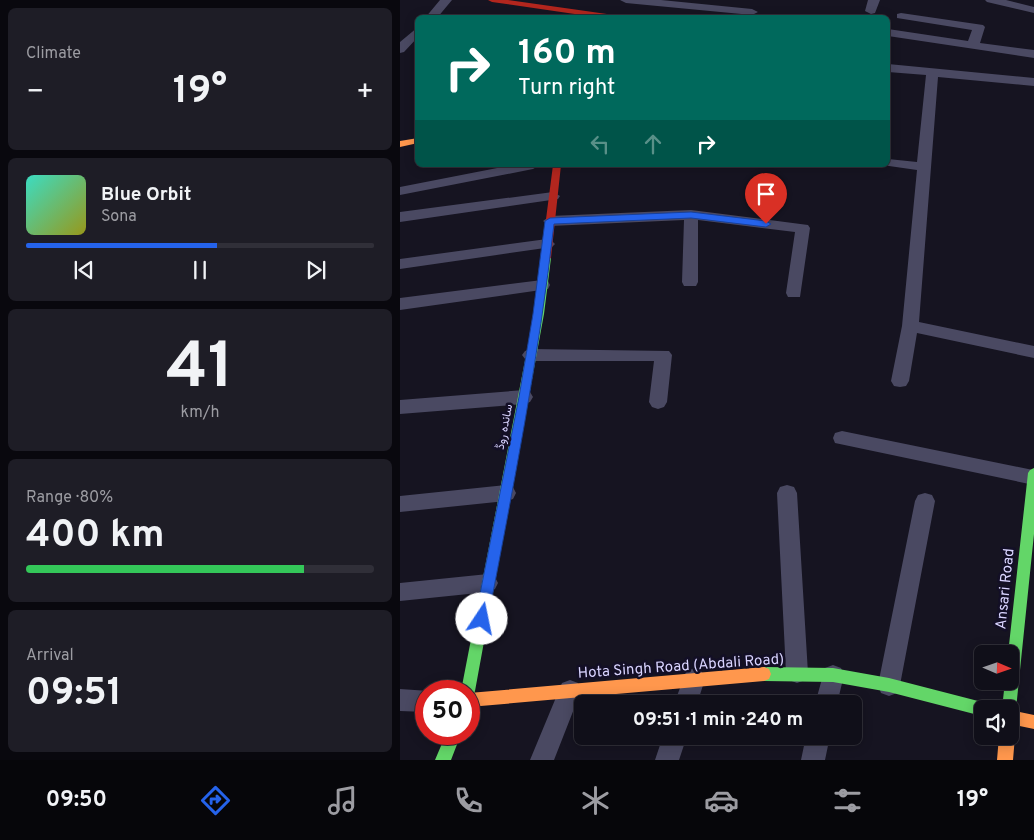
<!DOCTYPE html>
<html lang="en">
<head>
<meta charset="utf-8">
<style>
	body { margin:0; font-family:Overpass,Vazirmatn,sans-serif; background:#1e1d26; color:#f1f3f6; height:100vh; display:flex; flex-direction:column; font-size:19px; white-space:nowrap }
	* { box-sizing:border-box; margin:0 }
	p { font-size:16px; color:#9c9ca2 }
	.icon { flex:none; width:28px; height:28px; fill:none; stroke:currentColor; stroke-width:2; stroke-linecap:round; stroke-linejoin:round }
	.map { position:relative; flex:1; overflow:hidden }
	.side { display:flex; flex-direction:column; gap:8px; padding:8px; background:#09080e; width:400px }
	.side>* { flex:none }
	.banner { position:absolute; left:15px; top:15px; width:475px; height:152px; border-radius:8px; box-shadow:0 2px 12px #0003,0 0 0 1px #302f38; background:#00695c; color:#fff; overflow:hidden }
	.needle { width:32px; rotate:92deg }
	.controls { position:absolute; left:574px; top:645px; display:grid; gap:10px }
	.controls a { display:grid; place-items:center; width:45px; height:45px; border-radius:8px; background:#100f19; box-shadow:0 2px 12px #0003,0 0 0 1px #302f38; font-size:25px }
	.speed { position:absolute; left:15px; top:680px; display:flex; gap:10px; font-size:25px; font-weight:700; text-align:center }
	.speed>* { display:grid; place-content:center; width:65px; height:65px; border-radius:50%; background:#100f19; box-shadow:0 2px 12px #0003,0 0 0 1px #302f38; line-height:1 }
	.speed .limit { border:8px solid #d22; background:#fff; color:#111 }
	.pin { position:absolute; display:grid; place-items:center; width:42px; height:42px; color:#fff; margin:-51px -21px; border-radius:50% 50% 50% 0; rotate:-45deg; box-shadow:0 0 5px #0007 }
	.pin .icon { rotate:45deg }
	.me { position:absolute; width:55px; margin:-28px; rotate:11deg; stroke-linejoin:round; filter:drop-shadow(0 0 4px #0008) }
	.turn { display:flex; align-items:center; gap:18px; height:105px; padding:0 20px; font-size:22px }
	.turn .icon { width:65px; height:65px; stroke-width:2.5 }
	.turn b { display:block; font-size:35px; line-height:42px }
	.lanes { display:flex; align-items:center; height:48px; padding:0 20px; background:#0003; justify-content:center; gap:25px; direction:ltr }
	.lanes .off { opacity:.35 }
	.big { font-size:38px; font-weight:700; line-height:1.1 }
	.side .tile { flex:1; display:flex; flex-direction:column; justify-content:center; gap:8px; min-width:0; padding:0 18px; border-radius:8px; background:#1e1d26 }
	.side .dial { align-items:center; gap:0 }
	.dial b { font-size:65px; line-height:1 }
	.song { display:flex; align-items:center; gap:15px }
	.cover { width:60px; height:60px; border-radius:8px; background:linear-gradient(135deg,hsl(170 70% 55%),hsl(60 70% 35%)) }
	.played { height:5px; border-radius:2px; background:linear-gradient(90deg,#2563eb 55%,#302f38 55%) }
	.keys { display:flex; justify-content:space-around; direction:ltr }
	.heat { display:flex; justify-content:space-between; align-items:center; font-size:28px; direction:ltr }
	.charge { height:8px; border-radius:4px; background:linear-gradient(90deg,#34c759 80%,#302f38 0) }
	.trip { position:absolute; left:174px; top:695px; width:288px; height:50px; border-radius:8px; background:#100f19; box-shadow:0 2px 12px #0003,0 0 0 1px #302f38; font-weight:700; line-height:50px; text-align:center }
	.dock { display:flex; height:80px; justify-content:space-around; align-items:center; background:#06060a; color:#9c9ca2 }
	.dock .icon { width:35px; height:35px }
	.dock .on { color:#2563eb }
	.dock b { font-size:22px; color:#f1f3f6 }
	main { display:flex; flex:1; min-height:0 }
	.map>svg:first-child { display:block }
</style>
</head>
<body>
<main>
<section class="side">
<div class="tile"><p>Climate</p>
<div class="heat"><a>−</a><b class="big">19°</b><a>+</a></div>
</div>
<div class="tile">
<div class="song"><i class="cover"></i><div><b>Blue Orbit</b><p>Sona</p></div></div>
<div class="played"></div>
<div class="keys"><svg class="icon" aria-label="previous" viewBox="0 0 24 24"><path d="M18 5L8 12l10 7zM5 5v14"/></svg><svg class="icon" aria-label="pause" viewBox="0 0 24 24"><path d="M8 5v14M16 5v14"/></svg><svg class="icon" aria-label="next" viewBox="0 0 24 24"><path d="M6 5l10 7-10 7zM19 5v14"/></svg></div>
</div>
<div class="tile dial"><b>41</b><p>km/h</p></div>
<div class="tile"><p>Range · 80%</p><b class="big">400 km</b><div class="charge"></div></div>
<div class="tile"><p>Arrival</p><b class="big">09:51</b></div>
</section>
<div class="map">
<svg width="634" height="760" viewBox="0 0 634 760">
	<rect width="100%" height="100%" fill="#161421"/>
	<g fill="none" stroke-linecap="round" stroke-linejoin="round">
		<path fill="#4a4962" fill-rule="evenodd" d="M40 0H52L37 18H25Z
			M220 0H261L352 9 358 12 352 15 226 3Z
			M468 0H480L475 13 471 14 465 11Z
			M585 0H606L634 7V13L587 2Z
			M501 13 583 25 585 27 580 43 634 50V58L488 36V29L568 41 572 30 497 18V14Z
			M18 27V37L4 52 0 53V42Z
			M488 64 634 78V86L538 77 519 322 634 346V358L517 333 509 381 506 386 500 387 494 386 491 381 502 326 517 170 482 165H488V159L517 162 526 75 488 72Z
			M112 165H140L133 169 0 195V187Z
			M153 192 160 196 158 199 0 222V212Z
			M291 210 408 225 410 228 400 297H388L386 293 395 232 298 220V282L296 286H284L282 282 284 220 150 226 143 221 150 216Z
			M147 239 152 241 155 244 152 247 0 269V259Z
			M142 280 148 281 150 285 148 289 0 310V298Z
			M131 349 269 351 272 355 267 402 264 407 258 409 252 407 249 402 254 361H131L125 359 122 355 125 351Z
			M124 390 130 392 133 397 130 402 124 404 0 414V400Z
			M442 431 633 470 634 485 435 443 433 438 435 433Z
			M106 485 113 487 116 493 113 499 106 501 0 512V496Z
			M387 485 394 487 397 493 408 673 405 680 397 683 389 680 386 673 377 493 380 487Z
			M525 493 532 495 535 501 500 685 497 693 489 696 481 693 478 685 515 501 518 495Z
			M88 574 95 577 98 583 95 589 88 592 0 601V583Z
			M433 665 441 668 444 675 437 704H415L425 668Z
			M294 668 302 672 305 679 297 704H274L286 672Z
			M170 680 178 683 181 691 154 760H130L162 683Z
			M0 689 29 691H26V712L0 711Z
			M263 736H287L279 760H255Z
			M406 736H430L425 760H401Z"/>
		<path fill="#63d668" fill-rule="evenodd" d="M146 255 151 258 144 314 75 691 73 696 69 698V691H61L134 314 141 258Z
			M634 468V534L616 709 614 714 610 716V709H602L605 681H610V654H608L628 473 630 470Z
			M364 667 433 668 489 678 582 702 587 704 589 709H582V716L489 692 433 682 364 681 359 679 357 674 359 669Z
			M46 734H61L51 760H35Z"/>
		<path fill="#ff974d" fill-rule="evenodd" d="M18 138V143L0 147V141Z
			M364 667 369 669 371 674 369 679 364 681 69 707V693Z
			M610 710 634 715V729L610 724Z
			M610 730 615 736 613 760H597L599 736H610Z"/>
		<path fill="#b3261e" fill-rule="evenodd" d="M88 0H108L214 15 218 17 202 18 92 2Z
			M153 165H161L151 258 146 261 141 258Z"/>
	</g>
	<path fill="#2563eb" stroke="#184099" d="M291 212 366 221 371 224 366 227 291 218 154 224C139 357 113 488 88 619L86 624 82 626 77 624 75 619 119 397 133 314 145 221 150 218Z"/>
	<g text-anchor="middle" dominant-baseline="central" stroke-width="5" stroke-linejoin="round" paint-order="stroke">
		<g font-size="12" fill="#d9d4ff" stroke="#130f26">
			<text transform="translate(105 427) rotate(-79)">ساندہ روڈ</text>
		</g>
		<g font-size="15" fill="#d9d4ff" stroke="#130f26">
			<text transform="translate(606 589) rotate(-84)">Ansari Road</text>
			<text transform="translate(281 667) rotate(-4)">Hota Singh Road (Abdali Road)</text>
		</g>
	</g>
</svg>
<div class="controls">
<a><svg class="needle" viewBox="-14 -14 28 28"><path d="M0-13l5 13h-10z" fill="#e53935"/><path d="M0 13l5-13h-10z" fill="#9c9ca2"/></svg></a>
<a><svg class="icon" aria-label="sound" viewBox="0 0 24 24"><path d="M4 9h4l5-4v14l-5-4H4zM17 9q2 3 0 6"/></svg></a>
</div>
<div class="speed"><div class="limit">50</div></div>
<div class="pin" style="left:366px;top:224px;background:#d93025"><svg class="icon" aria-label="arrive" viewBox="0 0 24 24"><path d="M6 21V4h12l-3 4 3 4H6"/></svg></div>
<svg class="me" style="left:82px;top:619px" viewBox="-20 -20 40 40"><circle r="19" fill="#fff"/><path d="M0-13L10 11 0 6-10 11z" fill="#2563eb"/></svg>
<div class="trip">09:51 · 1 min · 240 m</div>
<div class="banner">
<div class="turn"><svg class="icon" aria-label="right" viewBox="0 0 24 24"><path d="M7 20v-9h11M14 6l5 5-5 5"/></svg><div><b>160 m</b>Turn right</div></div>
<div class="lanes"><svg class="icon off" aria-label="left" viewBox="0 0 24 24"><path d="M17 20v-9H6M10 6l-5 5 5 5"/></svg><svg class="icon off" aria-label="ahead" viewBox="0 0 24 24"><path d="M12 20V5M6 11l6-6 6 6"/></svg><svg class="icon" aria-label="right" viewBox="0 0 24 24"><path d="M7 20v-9h11M14 6l5 5-5 5"/></svg></div>
</div>
</div>
</main>
<nav class="dock">
<b>09:50</b>
<svg class="icon on" aria-label="directions" viewBox="0 0 24 24"><path d="M12 3l9 9-9 9-9-9zM9 14v-3h6M13 9l2 2-2 2"/></svg>
<svg class="icon" aria-label="music" viewBox="0 0 24 24"><path d="M9 18V5l10-2v13"/><circle cx="6" cy="18" r="3"/><circle cx="16" cy="16" r="3"/></svg>
<svg class="icon" aria-label="phone" viewBox="0 0 24 24"><path d="M5 4h4l2 5-3 2q2 4 5 5l2-3 5 2v4C11 20 4 13 5 4z"/></svg>
<svg class="icon" aria-label="climate" viewBox="0 0 24 24"><path d="M12 3v18M4 7l16 10M4 17L20 7"/></svg>
<svg class="icon" aria-label="car" viewBox="0 0 24 24"><path d="M5 17H2v-5l4-1 3-4h7l3 4 3 1v5h-3M9 17h6M6 11h13"/><circle cx="7" cy="17" r="2"/><circle cx="17" cy="17" r="2"/></svg>
<svg class="icon" aria-label="filters" viewBox="0 0 24 24"><path d="M4 7h16M4 17h16"/><circle cx="9" cy="7" r="2"/><circle cx="15" cy="17" r="2"/></svg>
<b>19°</b>
</nav>
</body>
</html>
